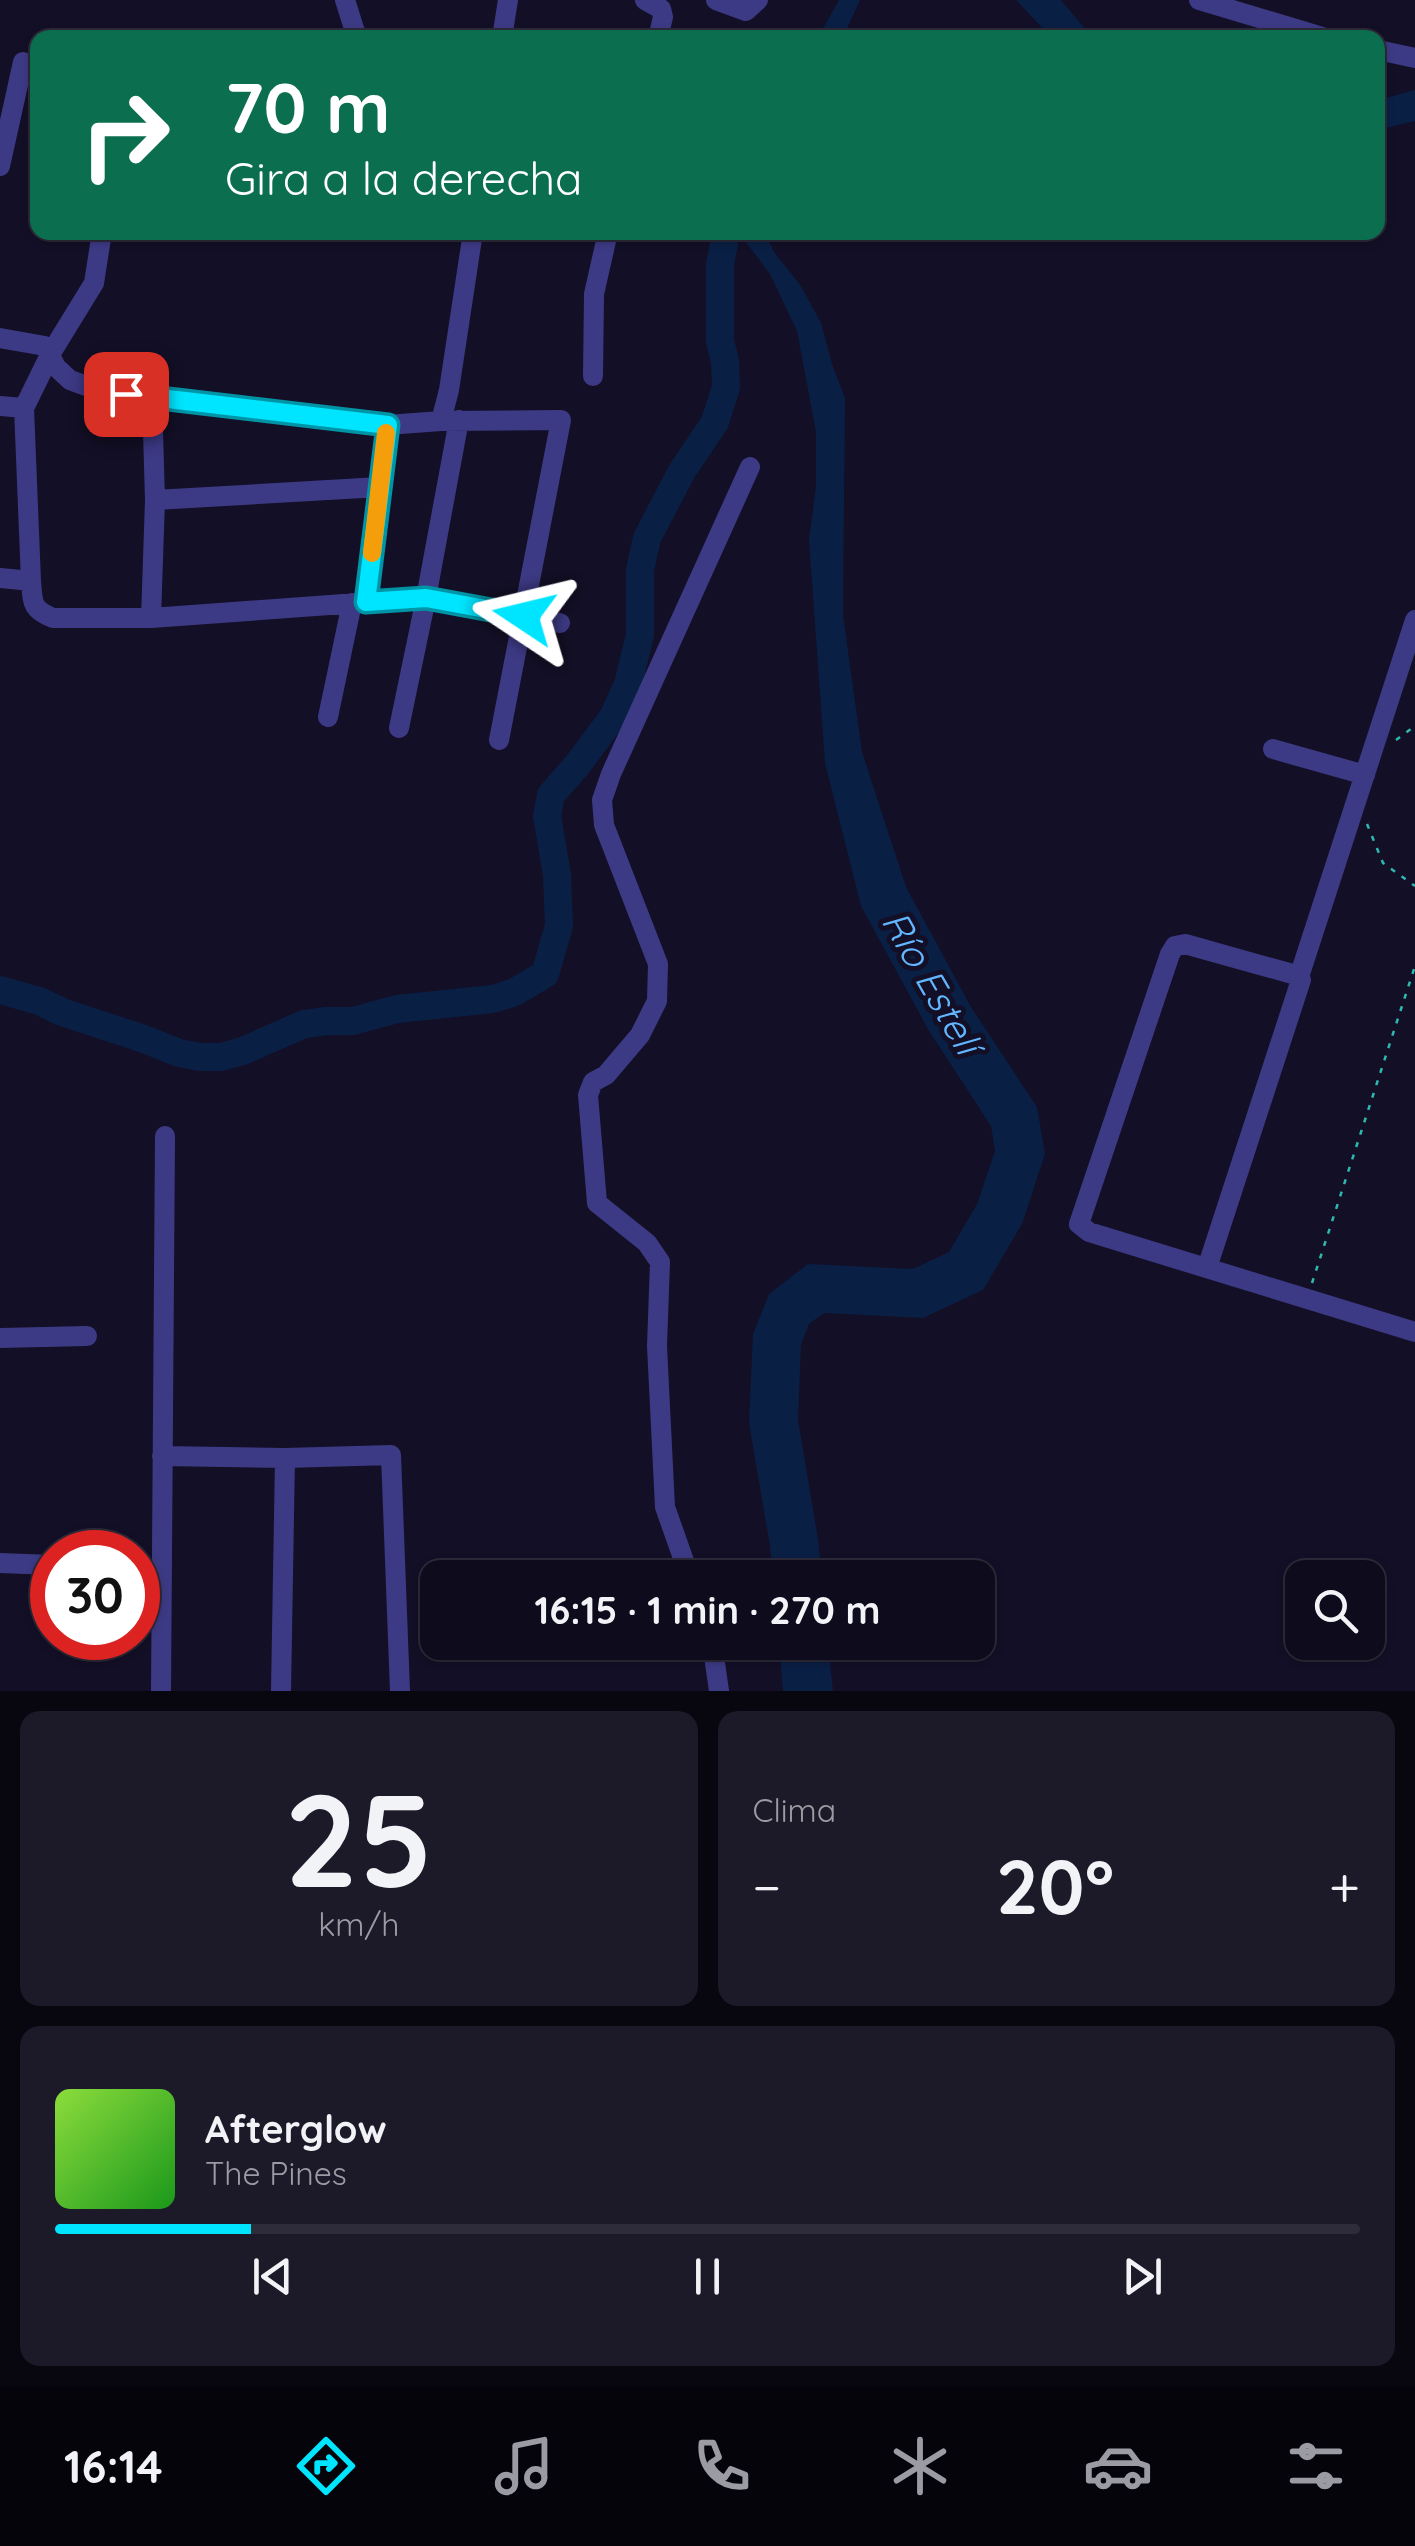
<!DOCTYPE html>
<html lang="es">
<head>
<meta charset="utf-8">
<style>
	body { margin:0; font-family:Quicksand,sans-serif; background:#1c1929; color:#f1f3f6; height:100vh; display:flex; flex-direction:column; font-size:38px; white-space:nowrap }
	* { box-sizing:border-box; margin:0 }
	p { font-size:32px; color:#9b9ba3 }
	.icon { flex:none; width:55px; height:55px; fill:none; stroke:currentColor; stroke-width:2; stroke-linecap:round; stroke-linejoin:round }
	.map { position:relative; height:1691px; overflow:hidden }
	.side { display:flex; flex-direction:column; gap:20px; padding:20px; background:#08060f; flex:1 }
	.side>* { flex:none }
	.top-card { position:absolute; left:30px; top:30px; width:1355px; height:210px; border-radius:20px; box-shadow:0 2px 8px #0004,0 0 0 2px #2e2b3b; background:#0b6e4f; color:#fff; overflow:hidden }
	.controls { position:absolute; left:1285px; top:1560px; display:grid; gap:20px }
	.controls a { display:grid; place-items:center; width:100px; height:100px; border-radius:20px; background:#0e0b1c; box-shadow:0 2px 8px #0004,0 0 0 2px #2e2b3b; font-size:50px }
	.speed { position:absolute; left:30px; top:1530px; display:flex; gap:20px; font-size:50px; font-weight:700; text-align:center }
	.speed>* { display:grid; place-content:center; width:130px; height:130px; border-radius:50%; background:#0e0b1c; box-shadow:0 2px 8px #0004,0 0 0 2px #2e2b3b; line-height:1 }
	.speed .limit { border:15px solid #d22; background:#fff; color:#111 }
	.pin { position:absolute; display:grid; place-items:center; width:85px; height:85px; color:#fff; margin:-42px; border-radius:20px; box-shadow:0 5px 15px #0006 }
	.me { position:absolute; width:110px; margin:-55px; rotate:280deg; stroke-linejoin:round; filter:drop-shadow(0 0 8px #0008) }
	.turn { display:flex; align-items:center; gap:35px; height:210px; padding:0 30px; font-size:45px }
	.turn .icon { width:130px; height:130px; stroke-width:2.5 }
	.turn b { display:block; font-size:70px; line-height:85px }
	.big { font-size:75px; font-weight:700; line-height:1.1 }
	.side .tile { flex:1; display:flex; flex-direction:column; justify-content:center; gap:15px; min-width:0; padding:0 35px; border-radius:20px; background:#1c1929 }
	.side .dial { align-items:center; gap:0 }
	.dial b { font-size:130px; line-height:1 }
	.song { display:flex; align-items:center; gap:30px }
	.cover { width:120px; height:120px; border-radius:15px; background:linear-gradient(135deg,hsl(90 70% 55%),hsl(120 70% 35%)) }
	.played { height:10px; border-radius:5px; background:linear-gradient(90deg,#00e5ff 15%,#2e2b3b 15%) }
	.keys { display:flex; justify-content:space-around; direction:ltr }
	.heat { display:flex; justify-content:space-between; align-items:center; font-size:55px; direction:ltr }
	.side .tiles { flex:1; display:grid; gap:20px; grid-template-columns:1fr 1fr }
	.tile:last-child { grid-column:span 2 }
	.trip { position:absolute; left:420px; top:1560px; width:575px; height:100px; border-radius:20px; background:#0e0b1c; box-shadow:0 2px 8px #0004,0 0 0 2px #2e2b3b; font-weight:700; line-height:100px; text-align:center }
	.dock { display:flex; height:160px; justify-content:space-around; align-items:center; background:#06040b; color:#9b9ba3 }
	.dock .icon { width:70px; height:70px }
	.dock .current { color:#00e5ff }
	.dock b { font-size:45px; color:#f1f3f6 }
	.map>svg:first-child { display:block }
</style>
</head>
<body>
<div class="map">
<svg width="1415" height="1691" viewBox="0 0 1415 1691">
	<rect width="100%" height="100%" fill="#130f26"/>
	<path fill="#0a1f44" d="M839 0H860L843 37H818Z
		M1016 0H1061L1092 37H1051Z
		M1415 90V121L1378 130V100Z
		M739 233H765L774 252 801 286 821 323 832 364 845 398 843 615 862 752 906 887 971 1007 1037 1107 1045 1154 1022 1224 983 1290 923 1318 824 1313 809 1324 801 1344 798 1420 818 1539 822 1577H773L770 1546 749 1423 753 1334 769 1294 808 1264 913 1269 949 1252 977 1204 995 1151 991 1126 929 1031 861 906 825 763 809 540 816 487V432L797 331 770 274Z
		M779 1643H828L833 1691H783Z"/>
	<g fill="none" stroke-linecap="round" stroke-linejoin="round">
		<path stroke="#0a1f44" stroke-width="28" d="M0 990 39 1001 62 1012 144 1039 179 1053 200 1057H221L243 1051 304 1024 327 1021H353L397 1009 493 999 515 992 545 974 559 926 557 875 547 816 551 795 578 764 613 717 628 684 640 635V570L647 538 682 471 715 422 726 387 725 361 720 341V265L726 232"/>
		<path stroke="#2fb8b0" stroke-width="2.5" stroke-dasharray="5 8" stroke-linecap="butt" d="M1396 740 1415 726
			M1367 824 1383 863 1415 886
			M1312 1283 1415 966"/>
		<path stroke="#3d3a85" stroke-width="20" d="M345 0 357 38
			M645 0 661 9 663 17 658 38
			M716 0 746 11 758 0
			M1199 0 1326 38
			M502 38 508 0
			M1378 50 1415 58
			M0 166 23 62
			M102 232 94 283 51 353 24 408 31 581C33 603 31 609 53 618H151L426 598 560 623
			M0 338 45 346 56 367 70 380 100 391 387 425 441 421 561 420 499 740
			M593 376 594 294 608 232
			M0 406 24 408
			M441 421 449 390 473 232
			M155 500 380 487
			M0 578 31 581
			M366 602 387 425
			M151 618 155 500 152 397
			M328 717 352 603
			M399 728 426 598 459 420
			M1273 749 1365 775
			M1299 977 1415 620
			M1207 1268 1301 980 1296 975 1185 944 1175 946 1170 954 1079 1224 1089 1232 1415 1332
			M0 1338 87 1336
			M162 1456 285 1458 391 1455 400 1691
			M0 1563 52 1565
			M690 1578 665 1507 657 1346 660 1262 647 1243 597 1203 588 1095 593 1082 606 1075 640 1035 657 1001 658 964 604 825 602 800 611 774 750 467
			M712 1642 719 1691
			M161 1691 165 1136
			M281 1691 285 1458"/>
	</g>
	<g fill="none" stroke-linecap="round" stroke-linejoin="round">
		<defs>
			<path id="route" d="M126 394 388 425 366 602 426 598 524 616"/>
		</defs>
		<use href="#route" stroke="#0095a6" stroke-width="25"/>
		<use href="#route" stroke="#00e5ff" stroke-width="18"/>
		<path stroke="#f59e0b" stroke-width="18" d="M372 553 386 433"/>
	</g>
	<g text-anchor="middle" dominant-baseline="central" stroke-width="10" stroke-linejoin="round" paint-order="stroke">
		<g font-size="38" font-style="italic" fill="#62b6ff" stroke="#130f26">
			<text transform="translate(932 982) rotate(60)">Río Estelí</text>
		</g>
	</g>
</svg>
<div class="controls">
<a><svg class="icon" aria-label="search" viewBox="0 0 24 24"><circle cx="10" cy="10" r="6"/><path d="M15 15l6 6"/></svg></a>
</div>
<div class="speed"><div class="limit">30</div></div>
<div class="pin" style="left:126px;top:394px;background:#d93025"><svg class="icon" aria-label="arrive" viewBox="0 0 24 24"><path d="M6 21V4h12l-3 4 3 4H6"/></svg></div>
<svg class="me" style="left:524px;top:616px" viewBox="-20 -20 40 40"><path d="M0-17L14 15 0 8-14 15z" fill="#00e5ff" stroke="#fff" stroke-width="4"/></svg>
<div class="trip">16:15 · 1 min · 270 m</div>
<div class="top-card">
<div class="turn"><svg class="icon" aria-label="right" viewBox="0 0 24 24"><path d="M7 20v-9h11M14 6l5 5-5 5"/></svg><div><b>70 m</b>Gira a la derecha</div></div>
</div>
</div>
<section class="side">
<div class="tiles">
<div class="tile dial"><b>25</b><p>km/h</p></div>
<div class="tile"><p>Clima</p>
<div class="heat"><a>−</a><b class="big">20°</b><a>+</a></div>
</div>
<div class="tile">
<div class="song"><i class="cover"></i><div><b>Afterglow</b><p>The Pines</p></div></div>
<div class="played"></div>
<div class="keys"><svg class="icon" aria-label="previous" viewBox="0 0 24 24"><path d="M18 5L8 12l10 7zM5 5v14"/></svg><svg class="icon" aria-label="pause" viewBox="0 0 24 24"><path d="M8 5v14M16 5v14"/></svg><svg class="icon" aria-label="next" viewBox="0 0 24 24"><path d="M6 5l10 7-10 7zM19 5v14"/></svg></div>
</div>
</div>
</section>
<nav class="dock">
<b>16:14</b>
<svg class="icon current" aria-label="directions" viewBox="0 0 24 24"><path d="M12 3l9 9-9 9-9-9zM9 14v-3h6M13 9l2 2-2 2"/></svg>
<svg class="icon" aria-label="music" viewBox="0 0 24 24"><path d="M9 18V5l10-2v13"/><circle cx="6" cy="18" r="3"/><circle cx="16" cy="16" r="3"/></svg>
<svg class="icon" aria-label="phone" viewBox="0 0 24 24"><path d="M5 4h4l2 5-3 2q2 4 5 5l2-3 5 2v4C11 20 4 13 5 4z"/></svg>
<svg class="icon" aria-label="climate" viewBox="0 0 24 24"><path d="M12 3v18M4 7l16 10M4 17L20 7"/></svg>
<svg class="icon" aria-label="car" viewBox="0 0 24 24"><path d="M5 17H2v-5l4-1 3-4h7l3 4 3 1v5h-3M9 17h6M6 11h13"/><circle cx="7" cy="17" r="2"/><circle cx="17" cy="17" r="2"/></svg>
<svg class="icon" aria-label="filters" viewBox="0 0 24 24"><path d="M4 7h16M4 17h16"/><circle cx="9" cy="7" r="2"/><circle cx="15" cy="17" r="2"/></svg>
</nav>
</body>
</html>
